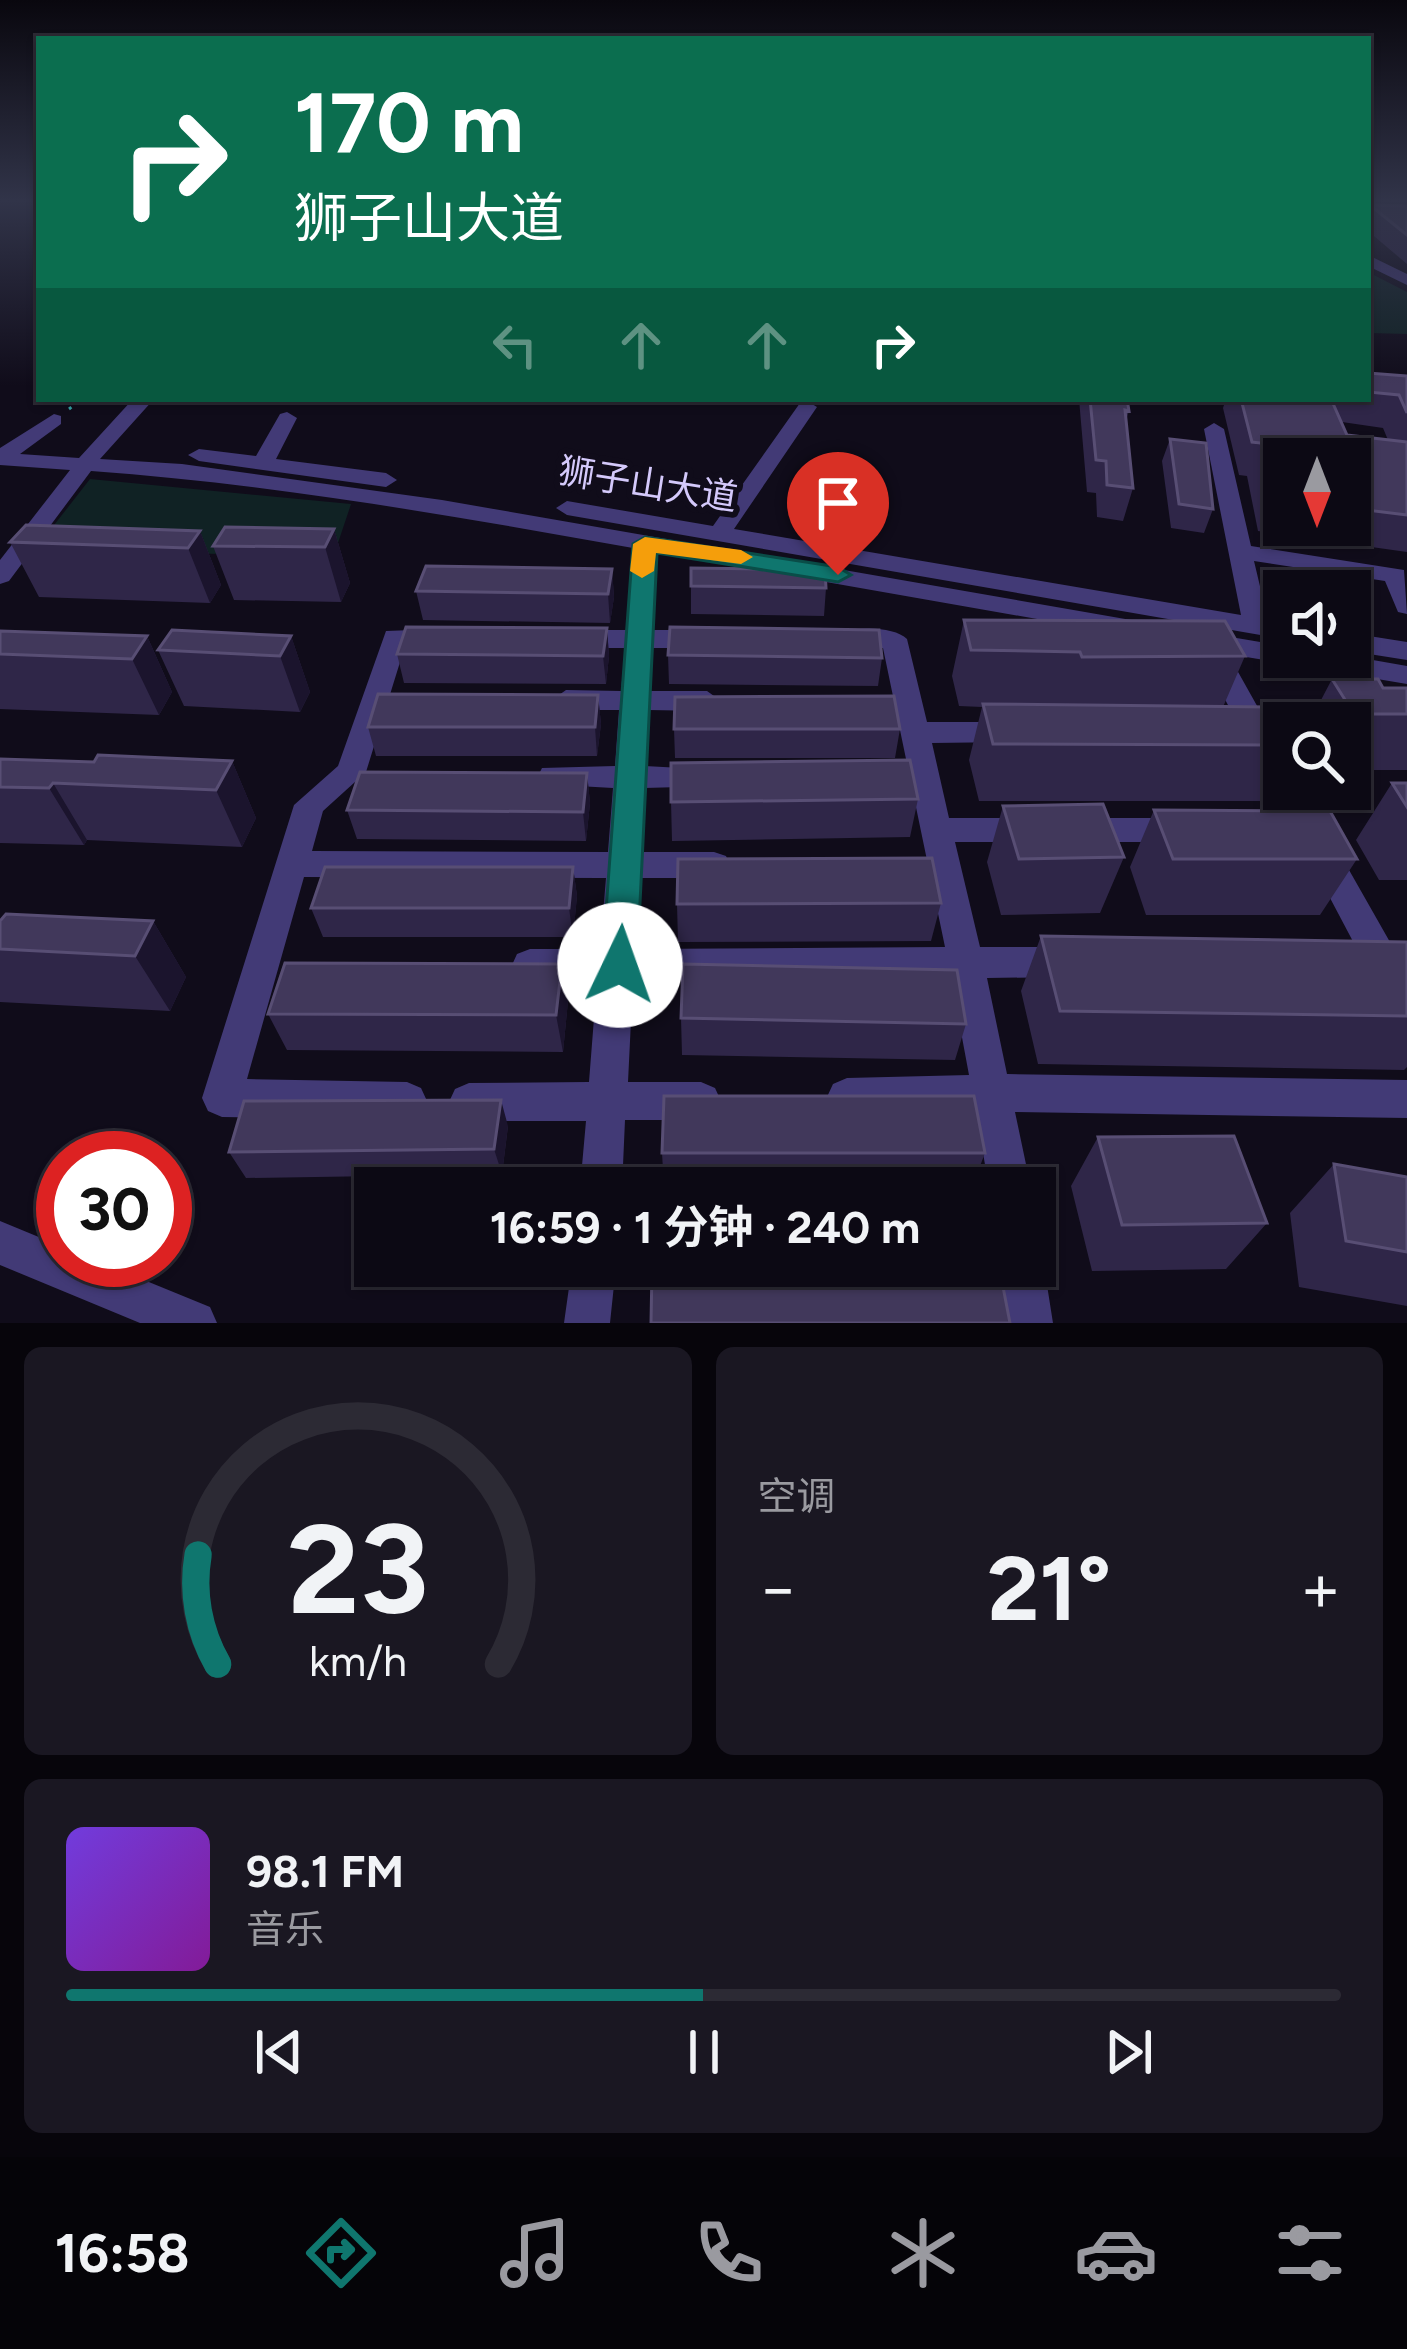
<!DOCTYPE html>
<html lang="zh">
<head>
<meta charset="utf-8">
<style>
	body { margin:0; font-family:Figtree,"Noto Sans SC",sans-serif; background:#1a1722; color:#f1f3f6; height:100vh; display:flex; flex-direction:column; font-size:45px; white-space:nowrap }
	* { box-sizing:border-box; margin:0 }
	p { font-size:39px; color:#9a9aa0 }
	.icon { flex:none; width:66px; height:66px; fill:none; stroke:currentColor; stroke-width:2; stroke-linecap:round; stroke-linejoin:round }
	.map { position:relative; height:1323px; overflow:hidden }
	.panel { display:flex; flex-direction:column; gap:24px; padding:24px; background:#07050b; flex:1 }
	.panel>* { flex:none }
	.hud { position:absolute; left:36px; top:36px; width:1335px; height:366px; border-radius:0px; box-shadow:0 3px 9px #0004,0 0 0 3px #2c2a34; background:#0b6e4f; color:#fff; overflow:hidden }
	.needle { width:78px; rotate:180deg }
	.buttons { position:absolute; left:1263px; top:438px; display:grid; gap:24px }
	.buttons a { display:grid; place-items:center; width:108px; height:108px; border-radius:0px; background:#0c0914; box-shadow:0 3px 9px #0004,0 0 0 3px #2c2a34; font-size:60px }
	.speed { position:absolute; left:36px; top:1131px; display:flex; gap:24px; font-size:60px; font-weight:700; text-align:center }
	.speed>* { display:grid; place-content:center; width:156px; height:156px; border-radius:50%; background:#0c0914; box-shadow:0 3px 9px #0004,0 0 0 3px #2c2a34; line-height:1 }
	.speed .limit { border:18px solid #d22; background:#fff; color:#111 }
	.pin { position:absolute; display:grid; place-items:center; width:102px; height:102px; color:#fff; margin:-123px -51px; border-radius:50% 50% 50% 0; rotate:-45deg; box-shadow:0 0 12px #0007 }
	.pin .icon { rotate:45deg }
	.me { position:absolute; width:132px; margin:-66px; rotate:3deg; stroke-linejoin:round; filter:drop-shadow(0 0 9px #0008) }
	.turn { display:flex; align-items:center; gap:42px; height:252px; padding:0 60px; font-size:54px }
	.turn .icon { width:156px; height:156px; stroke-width:2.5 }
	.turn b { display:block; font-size:84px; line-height:102px }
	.lanes { display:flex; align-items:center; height:114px; padding:0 60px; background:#0003; justify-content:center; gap:60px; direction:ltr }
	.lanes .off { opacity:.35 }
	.big { font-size:90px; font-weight:700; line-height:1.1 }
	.panel .card { flex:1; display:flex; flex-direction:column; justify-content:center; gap:18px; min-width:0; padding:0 42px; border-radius:18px; background:#1a1722 }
	.panel .dial { align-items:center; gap:0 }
	.dial svg { height:312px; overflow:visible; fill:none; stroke:#2c2a34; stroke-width:7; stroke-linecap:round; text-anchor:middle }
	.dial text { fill:#f1f3f6; stroke:none }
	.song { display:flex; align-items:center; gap:36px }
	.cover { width:144px; height:144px; border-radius:18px; background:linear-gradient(135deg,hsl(260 70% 55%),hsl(290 70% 35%)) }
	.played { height:12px; border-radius:6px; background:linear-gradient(90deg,#0f766e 50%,#2c2a34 50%) }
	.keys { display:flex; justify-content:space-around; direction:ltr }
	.heat { display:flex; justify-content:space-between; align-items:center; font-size:66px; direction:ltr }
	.panel .tiles { flex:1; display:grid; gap:24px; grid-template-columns:1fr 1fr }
	.card:last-child { grid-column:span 2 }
	.trip { position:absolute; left:354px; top:1167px; width:702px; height:120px; border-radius:0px; background:#0c0914; box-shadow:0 3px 9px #0004,0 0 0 3px #2c2a34; font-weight:700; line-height:120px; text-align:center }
	.menu { display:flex; height:192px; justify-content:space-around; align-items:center; background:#050408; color:#9a9aa0 }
	.menu .icon { width:84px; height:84px }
	.menu .on { color:#0f766e }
	.menu b { font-size:54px; color:#f1f3f6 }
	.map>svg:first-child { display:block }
</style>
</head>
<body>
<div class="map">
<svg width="1407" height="1323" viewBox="0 0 1407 1323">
	<rect width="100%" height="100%" fill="#100c1a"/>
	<path fill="#102224" d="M1368 272 1407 292V334L1368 333Z
		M90 479 351 504 334 555 33 552Z"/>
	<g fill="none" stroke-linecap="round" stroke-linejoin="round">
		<path stroke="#35a0a3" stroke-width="3" stroke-dasharray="3 6" stroke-linecap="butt" d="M69 409 82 399"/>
		<path fill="#423a76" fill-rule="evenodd" d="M1368 255 1407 274V285L1368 266Z
			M133 399H154L100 459 182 464 442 500 1131 620 1135 626 1122 634 656 552 652 630H703L716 639 703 648H651L649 691H707L721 701 707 711 648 710 645 766 718 770 722 778 718 786 644 788 640 852H714L726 856 730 865 726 874 714 878H639L635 949 945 947 883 648H844L831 639C845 625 893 625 907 639L927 722H1010L1020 725 1024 732 1020 739 1010 742 932 743 949 818H1030L1041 821 1046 830 1041 839 1030 842H955L980 947H1068L1080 951 1086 962 1080 973 1068 977 987 978 1007 1074 1407 1080V1118L1015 1112 1031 1188H989L976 1112 847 1116 833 1110 827 1097 833 1084 847 1078 969 1075 951 978 633 980 628 1082H701L715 1088 721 1101 715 1114 701 1120H625L622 1188H580L586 1121H469L455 1115 449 1102 455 1089 469 1083 589 1082 597 980 530 981 517 976 512 965 517 954 530 949H600L606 878 304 877 247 1079 407 1082 421 1088 427 1101 421 1114 407 1120 222 1117 208 1111 202 1098 294 805 338 766 386 631 439 629 452 638 439 647 405 646 366 772 323 811 312 851 608 852 613 788 542 784 538 776 542 768 615 766 619 710H566L552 700 566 690 621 691 625 648H574L561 639 574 630H626L633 548C453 516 273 484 91 471L9 581 0 584V560L70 470 0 465V448L54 414 61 416V424L20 454 79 458Z
			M807 401 817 407 734 529 1241 615 1204 429 1214 423 1224 429 1251 546 1404 570 1407 614 1398 612 1385 581 1254 561 1268 620 1284 623V639L567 515 556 508 567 501 713 526 800 403Z
			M287 412 297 418 276 459 386 473 397 480 386 487 199 461 188 455 199 449 256 456 280 414Z
			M1207 633 1284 646V657L1350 656 1407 666V684L1228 654 1284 754V789H1303L1407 972V1024L1394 1019 1201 654 1203 650 1194 642Z
			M1350 633 1407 642V660L1350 651Z
			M1080 818H1180L1191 821 1196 830 1191 839 1180 842H1080L1069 839 1064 830 1069 821Z
			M0 1221 63 1247V1260H95L210 1307 217 1323H140L0 1265Z
			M1035 1249 1044 1266 1053 1323H1007L1000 1266H1035Z
			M572 1266H616L610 1323H564Z"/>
	</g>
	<path fill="#2f2648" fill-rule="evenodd" d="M1370 205 1407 206V264L1368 231Z
		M1368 373 1407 376V552L1258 531 1247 476 1239 475 1223 408 1226 399H1368ZM1342 422 1383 428 1388 440 1347 435ZM1284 459H1350V525H1284Z
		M1079 399H1127L1129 411 1126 420 1133 488 1123 521 1097 517 1096 493 1087 492Z
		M1170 439 1213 509 1204 533 1171 528 1162 461Z
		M334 529 350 583 341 602 234 600 213 546Z
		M200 531 221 585 210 603 39 597 10 542Z
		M691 568 826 588 824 616 691 614Z
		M612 569 614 597 610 623 423 620 416 591Z
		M964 620 1245 656 1223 707 1284 734V756L1260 801H979L969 760 982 707 959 706 952 676Z
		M607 628 609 656 606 684 404 683 397 654Z
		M0 631 147 636 172 692 159 715 0 709Z
		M291 636 310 692 300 712 184 706 158 650Z
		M668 655 882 658 878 686 669 684Z
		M1332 679 1383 688H1407V770H1350V723H1309Z
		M598 695 601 724 597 756H376L368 727Z
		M674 729H900L895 758H675Z
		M0 759 94 762 232 761 256 818 242 847 87 840 84 845 0 843Z
		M587 773 590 803 586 841 357 839 347 810Z
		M1392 783H1407V880H1379L1356 840Z
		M918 799 910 837 672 841 671 802Z
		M1003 806 1124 857 1100 913 1001 915 987 862Z
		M1154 810 1357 859 1320 915H1146L1130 867Z
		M573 867 577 896 573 937H323L311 908Z
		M941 903 931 941 678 942 677 904Z
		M0 921H153L186 977 170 1011 0 1002Z
		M1041 936 1407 942V1067L1404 1070 1038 1064 1021 991Z
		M562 964 568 1001 563 1052 287 1050 268 1014Z
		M681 1018 966 1024 955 1060 682 1055Z
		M508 1126 502 1174 246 1178 229 1152Z
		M1098 1137 1267 1223 1226 1269 1092 1271 1071 1186Z
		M662 1153H985L972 1187H664Z
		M1334 1164 1407 1177V1306L1299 1287 1290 1213Z"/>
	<path fill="#1b142d" d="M334 529 350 583 341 602 325 547Z
		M200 531 221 585 210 603 188 548Z
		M612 569 614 597 610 623 608 594Z
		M607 628 609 656 606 684 603 656Z
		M147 636 172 692 159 715 132 659Z
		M291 636 310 692 300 712 280 656Z
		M598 695 601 724 597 756 595 727Z
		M232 761 256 818 242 847 216 790Z
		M587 773 590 803 586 841 583 812Z
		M53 783 87 840 84 845 49 788Z
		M573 867 577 896 573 937 569 908Z
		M153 921 186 977 170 1011 135 956Z
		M562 964 568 1001 563 1052 556 1015Z
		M501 1100 508 1126 502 1174 494 1149Z"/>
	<path fill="#41385b" stroke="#584e74" stroke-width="3" d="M1370 205 1407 206V235Z
		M1368 373 1407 376V413L1399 395 1368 392Z
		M1090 399H1127L1129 411 1125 410 1133 488 1107 485 1106 461 1096 460Z
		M1241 399H1331L1347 435 1407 442V515L1350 508V459H1284V499L1272 497 1261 443 1252 442Z
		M1170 439 1206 443 1213 509 1179 504Z
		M26 525 200 531 188 548 10 542Z
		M225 527 334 529 325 547 213 546Z
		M426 566 612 569 608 594 416 591Z
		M691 568 825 570 826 588 691 586Z
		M964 620 1225 621 1245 656 1082 657 1080 652 971 650Z
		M406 627 607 628 603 656 397 654Z
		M670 627 879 630 882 658 668 655Z
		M172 630 291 636 280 656 158 650Z
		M0 631 147 636 132 659 0 654Z
		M1332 679H1378L1383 688H1407V714H1354Z
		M378 694 598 695 595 727H368Z
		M894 696 900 729H674L675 697Z
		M983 704 1269 707 1284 734V745L993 744Z
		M98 755 232 761 216 790 53 783 49 788 0 787V759L94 762Z
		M910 760 918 799 671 802V763Z
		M360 772 587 773 583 812 347 810Z
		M1392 783H1407V807Z
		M1103 804 1124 857 1019 859 1003 806Z
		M1154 810 1330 811 1357 859H1173Z
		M932 858 941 903 677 904 678 859Z
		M325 867H573L569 908H311Z
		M6 914 153 921 135 956 0 949V921Z
		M1041 936 1407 942V1016L1060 1011Z
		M285 963 562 964 556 1015 268 1014Z
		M683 964 957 970 966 1024 681 1018Z
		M664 1096H974L985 1153H662Z
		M501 1100 494 1149 229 1152 244 1101Z
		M1234 1136 1267 1223 1122 1225 1098 1137Z
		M1334 1164 1407 1177V1252L1346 1241Z
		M839 1266H999L1010 1323H651L652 1269Z"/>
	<linearGradient id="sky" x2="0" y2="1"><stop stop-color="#09070e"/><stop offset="0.52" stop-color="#313449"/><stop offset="1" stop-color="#313449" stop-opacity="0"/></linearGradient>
	<rect width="1407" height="386" fill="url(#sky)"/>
	<path fill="#0f766e" stroke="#0a4d48" stroke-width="3" d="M645 537 838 567 851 575 838 582 657 553 637 965 632 976 620 981 607 976 602 965 633 544Z"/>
	<path fill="#f59e0b" d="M645 537 741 550 753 557 741 564 656 553 654 571 642 578 630 571 633 544Z"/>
	<g text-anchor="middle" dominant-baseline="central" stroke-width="12" stroke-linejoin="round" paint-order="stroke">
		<g font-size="36" fill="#d4c9fb" stroke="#100c1a">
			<text transform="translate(648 484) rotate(9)">狮子山大道</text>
		</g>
	</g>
</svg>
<div class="buttons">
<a><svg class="needle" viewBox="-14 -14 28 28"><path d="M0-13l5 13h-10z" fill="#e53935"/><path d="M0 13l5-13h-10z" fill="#9a9aa0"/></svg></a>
<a><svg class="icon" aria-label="sound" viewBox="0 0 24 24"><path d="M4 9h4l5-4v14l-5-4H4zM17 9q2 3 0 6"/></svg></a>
<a><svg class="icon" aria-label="search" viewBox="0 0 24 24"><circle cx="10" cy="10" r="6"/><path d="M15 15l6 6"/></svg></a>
</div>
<div class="speed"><div class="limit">30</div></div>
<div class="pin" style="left:838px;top:575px;background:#d93025"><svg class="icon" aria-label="arrive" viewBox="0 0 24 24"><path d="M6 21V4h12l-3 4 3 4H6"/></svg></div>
<svg class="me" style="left:620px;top:965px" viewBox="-20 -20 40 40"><circle r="19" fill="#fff"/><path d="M0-13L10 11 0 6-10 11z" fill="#0f766e"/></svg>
<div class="trip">16:59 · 1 分钟 · 240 m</div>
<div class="hud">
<div class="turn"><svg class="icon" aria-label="right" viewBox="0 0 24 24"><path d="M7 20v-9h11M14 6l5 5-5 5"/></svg><div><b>170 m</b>狮子山大道</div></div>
<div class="lanes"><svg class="icon off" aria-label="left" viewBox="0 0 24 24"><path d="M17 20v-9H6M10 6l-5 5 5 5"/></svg><svg class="icon off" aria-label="ahead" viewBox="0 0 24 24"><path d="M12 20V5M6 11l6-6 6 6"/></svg><svg class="icon off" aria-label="ahead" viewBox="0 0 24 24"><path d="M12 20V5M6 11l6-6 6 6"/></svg><svg class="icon" aria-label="right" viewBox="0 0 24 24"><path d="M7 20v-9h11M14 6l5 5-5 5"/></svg></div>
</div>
</div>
<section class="panel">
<div class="tiles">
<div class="card dial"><svg viewBox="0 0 100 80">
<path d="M14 69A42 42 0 1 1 86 69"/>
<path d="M14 69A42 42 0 0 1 9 41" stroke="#0f766e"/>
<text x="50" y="56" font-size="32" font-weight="700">23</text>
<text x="50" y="72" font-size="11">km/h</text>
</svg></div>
<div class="card"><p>空调</p>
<div class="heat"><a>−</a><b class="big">21°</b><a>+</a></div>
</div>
<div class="card">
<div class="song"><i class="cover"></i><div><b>98.1 FM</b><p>音乐</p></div></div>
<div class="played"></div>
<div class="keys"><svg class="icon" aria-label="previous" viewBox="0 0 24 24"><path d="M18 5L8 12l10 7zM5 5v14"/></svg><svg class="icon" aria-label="pause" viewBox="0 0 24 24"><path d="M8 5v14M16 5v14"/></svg><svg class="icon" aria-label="next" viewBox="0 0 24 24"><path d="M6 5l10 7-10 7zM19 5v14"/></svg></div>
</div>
</div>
</section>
<nav class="menu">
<b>16:58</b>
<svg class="icon on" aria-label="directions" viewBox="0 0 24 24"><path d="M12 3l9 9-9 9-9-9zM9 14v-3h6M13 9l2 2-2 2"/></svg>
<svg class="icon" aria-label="music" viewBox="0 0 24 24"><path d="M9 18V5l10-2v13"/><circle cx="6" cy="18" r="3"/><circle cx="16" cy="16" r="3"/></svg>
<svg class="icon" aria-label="phone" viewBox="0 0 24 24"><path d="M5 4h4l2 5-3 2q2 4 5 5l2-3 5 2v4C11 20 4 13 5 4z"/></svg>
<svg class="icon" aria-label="climate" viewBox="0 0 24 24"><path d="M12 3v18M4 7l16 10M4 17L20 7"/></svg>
<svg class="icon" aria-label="car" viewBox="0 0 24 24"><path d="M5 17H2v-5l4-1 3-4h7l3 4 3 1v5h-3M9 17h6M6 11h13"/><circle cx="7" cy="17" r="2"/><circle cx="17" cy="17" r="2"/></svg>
<svg class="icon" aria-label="filters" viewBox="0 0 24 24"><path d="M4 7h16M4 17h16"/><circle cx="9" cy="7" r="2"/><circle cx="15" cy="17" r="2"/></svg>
</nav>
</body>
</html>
